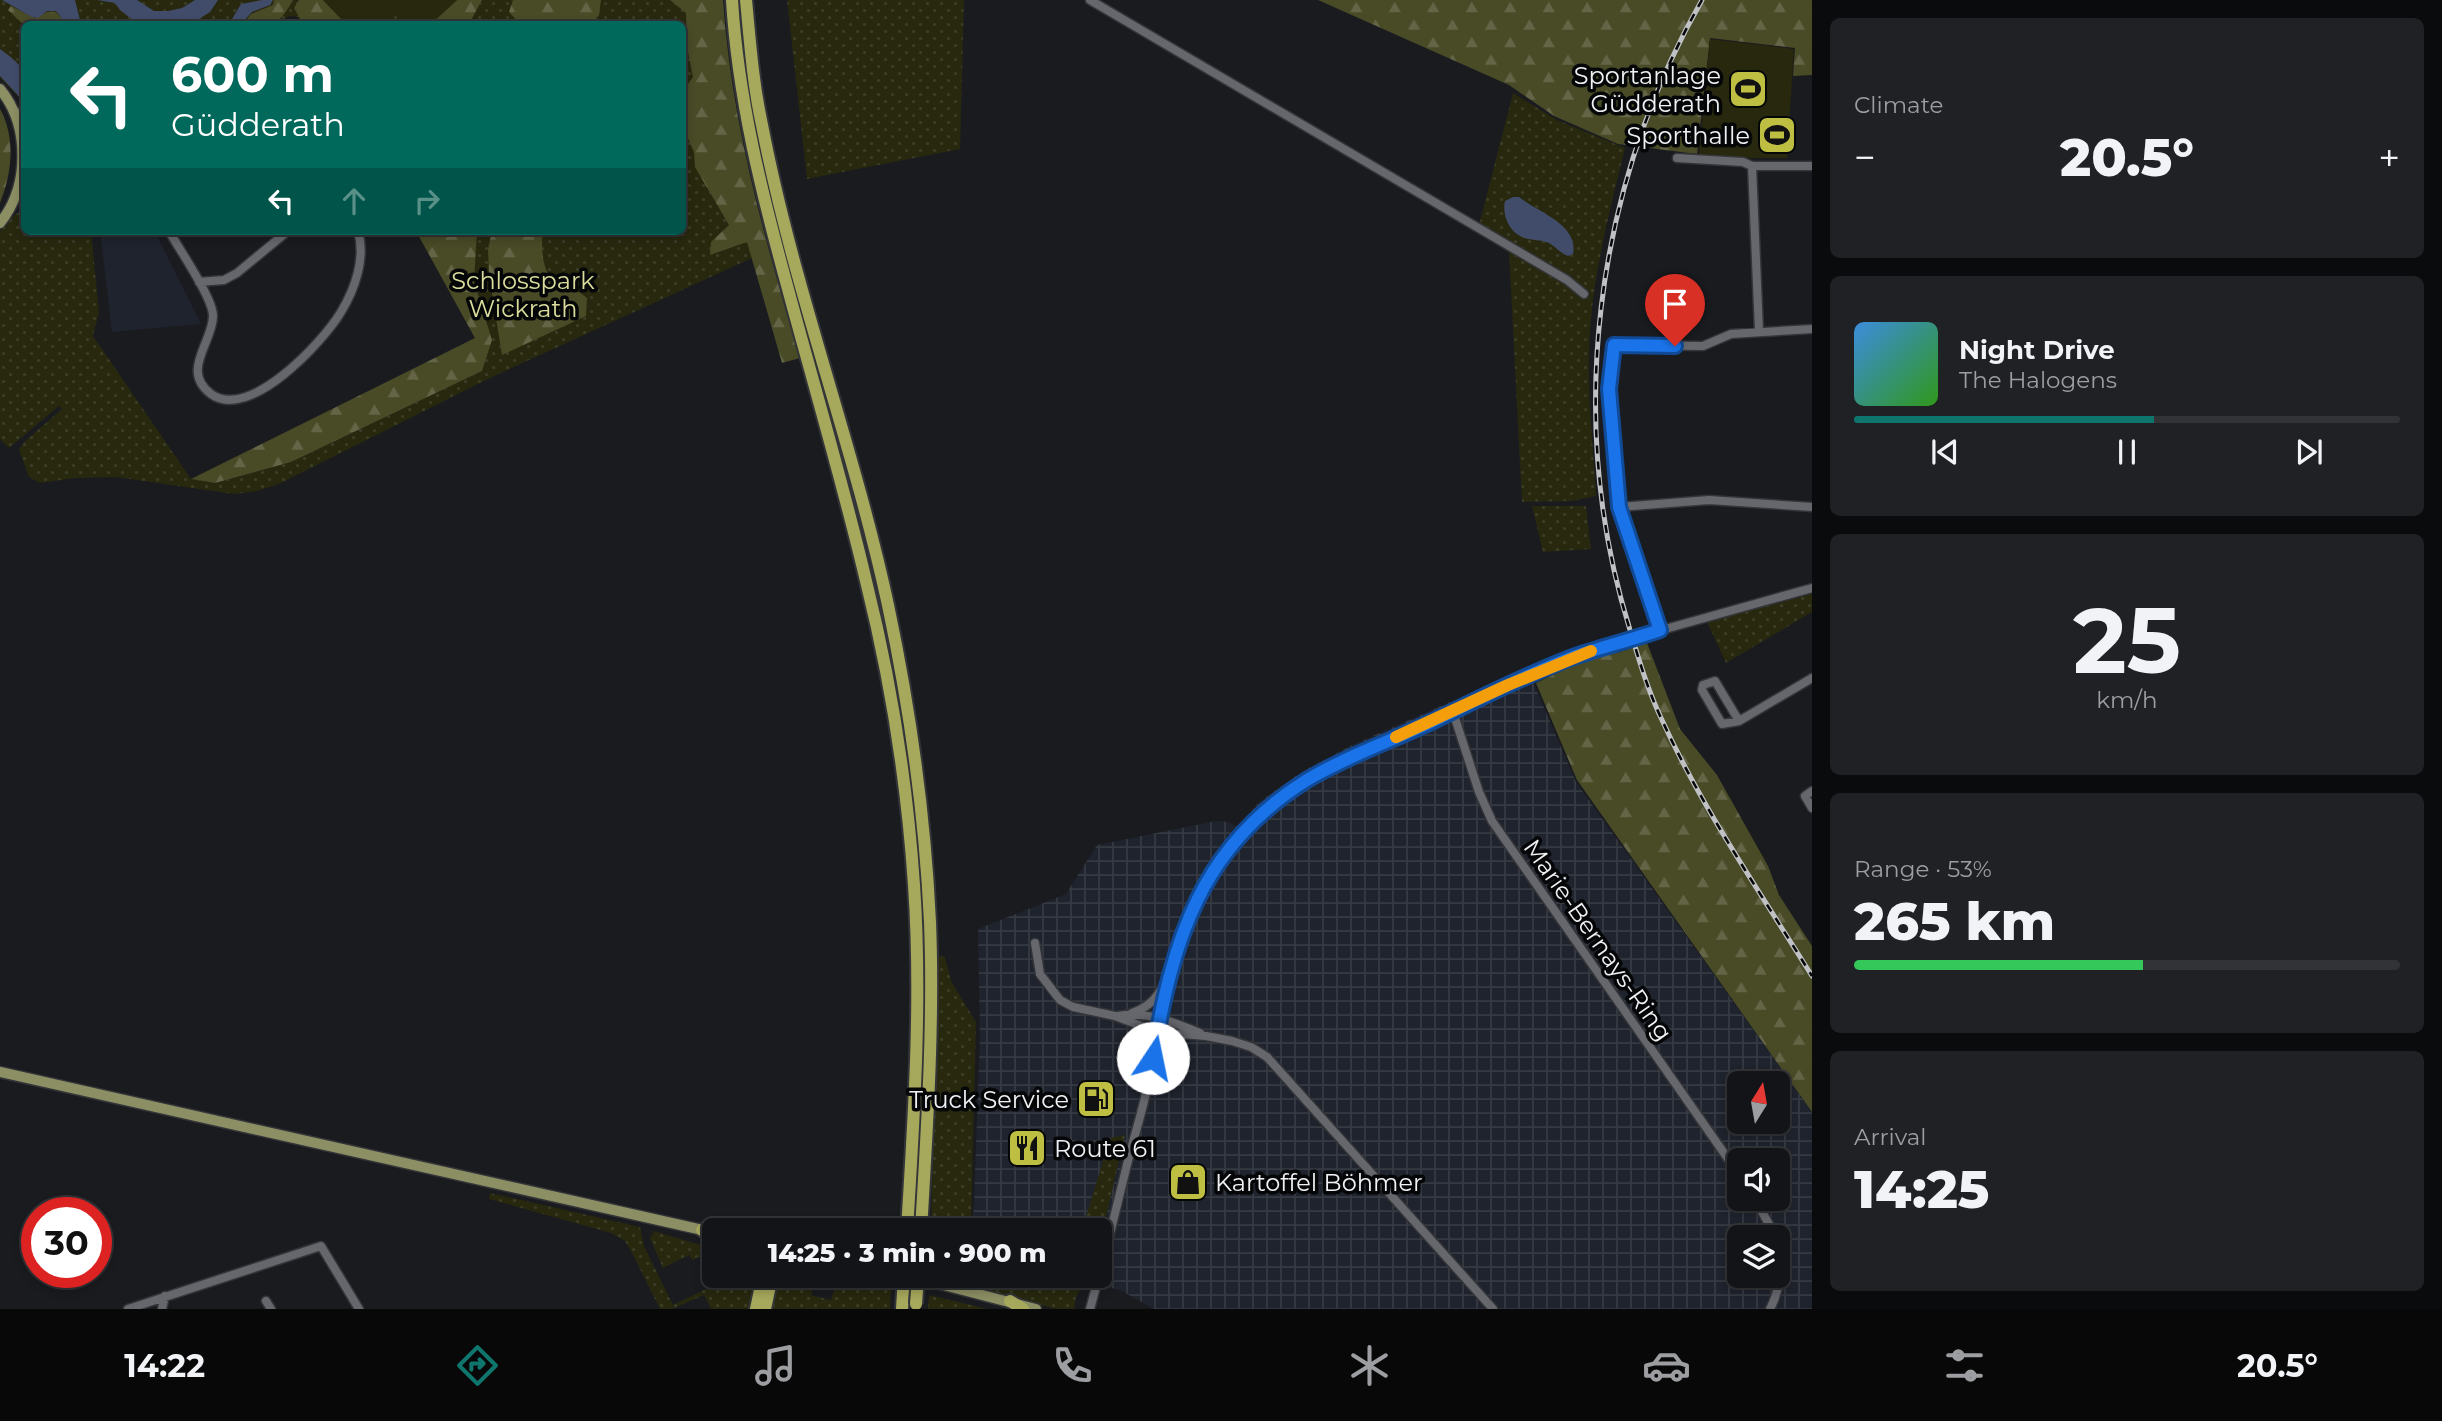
<!DOCTYPE html>
<html lang="en">
<head>
<meta charset="utf-8">
<style>
	body { margin:0; font-family:Montserrat,sans-serif; background:#202124; color:#f1f3f6; height:100vh; display:flex; flex-direction:column; font-size:26px; white-space:nowrap }
	* { box-sizing:border-box; margin:0 }
	p { font-size:23px; color:#9d9ea1 }
	.icon { flex:none; width:38px; height:38px; fill:none; stroke:currentColor; stroke-width:2; stroke-linecap:round; stroke-linejoin:round }
	.map { position:relative; flex:1; overflow:hidden }
	.panel { display:flex; flex-direction:column; gap:18px; padding:18px; background:#0a0b0d; width:630px }
	.panel>* { flex:none }
	.banner { position:absolute; left:21px; top:21px; width:665px; height:214px; border-radius:10px; box-shadow:0 4px 10px #0003,0 0 0 2px #323336; background:#00695c; color:#fff; overflow:hidden }
	.needle { width:46px; rotate:11deg }
	.tools { position:absolute; left:1727px; top:1071px; display:grid; gap:14px }
	.tools a { display:grid; place-items:center; width:63px; height:63px; border-radius:10px; background:#131417; box-shadow:0 4px 10px #0003,0 0 0 2px #323336; font-size:35px }
	.speed { position:absolute; left:21px; top:1197px; display:flex; gap:14px; font-size:35px; font-weight:700; text-align:center }
	.speed>* { display:grid; place-content:center; width:91px; height:91px; border-radius:50%; background:#131417; box-shadow:0 4px 10px #0003,0 0 0 2px #323336; line-height:1 }
	.speed .limit { border:10px solid #d22; background:#fff; color:#111 }
	.pin { position:absolute; display:grid; place-items:center; width:60px; height:60px; color:#fff; margin:-72px -30px; border-radius:50% 50% 50% 0; rotate:-45deg; box-shadow:0 0 7px #0007 }
	.pin .icon { rotate:45deg }
	.me { position:absolute; width:77px; margin:-38px; rotate:11deg; stroke-linejoin:round; filter:drop-shadow(0 0 5px #0008) }
	.turn { display:flex; align-items:center; gap:24px; height:147px; padding:0 35px; font-size:32px }
	.turn .icon { width:91px; height:91px; stroke-width:2.5 }
	.turn b { display:block; font-size:49px; line-height:60px }
	.lanes { display:flex; align-items:center; height:66px; padding:0 35px; background:#0003; justify-content:center; gap:35px; direction:ltr }
	.lanes .off { opacity:.35 }
	.big { font-size:52px; font-weight:800; line-height:1.1 }
	.panel .card { flex:1; display:flex; flex-direction:column; justify-content:center; gap:10px; min-width:0; padding:0 24px; border-radius:10px; background:#202124 }
	.panel .dial { align-items:center; gap:0 }
	.dial b { font-size:91px; line-height:1 }
	.song { display:flex; align-items:center; gap:21px }
	.cover { width:84px; height:84px; border-radius:10px; background:linear-gradient(135deg,hsl(210 70% 55%),hsl(110 70% 35%)) }
	.played { height:7px; border-radius:4px; background:linear-gradient(90deg,#0f766e 55%,#323336 55%) }
	.keys { display:flex; justify-content:space-around; direction:ltr }
	.heat { display:flex; justify-content:space-between; align-items:center; font-size:38px; direction:ltr }
	.charge { height:10px; border-radius:5px; background:linear-gradient(90deg,#34c759 53%,#323336 0) }
	.trip { position:absolute; left:702px; top:1218px; width:410px; height:70px; border-radius:10px; background:#131417; box-shadow:0 4px 10px #0003,0 0 0 2px #323336; font-weight:800; line-height:70px; text-align:center }
	.dock { display:flex; height:112px; justify-content:space-around; align-items:center; background:#080809; color:#9d9ea1 }
	.dock .icon { width:49px; height:49px }
	.dock .selected { color:#0f766e }
	.dock b { font-size:32px; color:#f1f3f6 }
	main { display:flex; flex:1; min-height:0 }
	.map>svg:first-child { display:block }
</style>
</head>
<body>
<main>
<div class="map">
<svg width="1812" height="1309" viewBox="0 0 1812 1309">
	<defs>
		<pattern id="industrial-grid" width="8" height="8" patternUnits="userSpaceOnUse" patternTransform="scale(1.75)"><rect width="8" height="8" fill="#1f232d"/><path d="M0 4h8M4 0v8" fill="none" stroke="#353942"/></pattern>
		<pattern id="green-dots" width="8" height="8" patternUnits="userSpaceOnUse" patternTransform="scale(1.75)"><rect width="8" height="8" fill="#27280e"/><path d="M2 2h.1M6 6h.1" fill="none" stroke="#3c3d26" stroke-width="1.8" stroke-linecap="round"/></pattern>
		<pattern id="forest-firs" width="22" height="20" patternUnits="userSpaceOnUse" patternTransform="scale(1.75)"><rect width="22" height="20" fill="#494a26"/><path d="M5 1l3.5 6h-7zM16 11l3.5 6h-7z" fill="#646546"/></pattern>
	</defs>
	<rect width="100%" height="100%" fill="#191b1f"/>
	<path fill="#1f232d" d="M100 231H151L157 236 201 324 112 332Z"/>
	<path fill="url(#industrial-grid)" fill-rule="evenodd" d="M1527 668 1576 782 1812 1112V1309H1154L1122 1291 1072 1276H1099V1230H973L980 1036 978 929 1066 894 1097 845 1216 821 1228 822 1238 827 1259 802 1303 771 1352 745ZM1740 1083H1778V1122H1740ZM1740 1160H1778V1199H1740ZM1740 1237H1778V1276H1740Z"/>
	<path fill="url(#green-dots)" d="M0 0H720L730 106 755 228 752 258 488 379 279 484 257 491 234 494 116 477 75 478 40 483 29 477 19 450 23 443 62 409 59 406 9 448 0 439V231L11 218 24 208V231H91L99 312 93 336 191 479 215 483 291 462 482 371 475 338 416 231H682V24H303L298 17 289 16 276 24H24V103L0 78Z
		M787 0H964L960 149 807 179Z
		M1513 93 1557 120 1625 148C1608 218 1589 289 1589 361 1588 406 1594 451 1596 496L1572 501 1522 502 1509 252 1477 233Z
		M1532 506H1586L1591 549 1543 552Z
		M1812 594V612L1726 663 1707 622Z
		M938 956 945 957 951 981 976 1022 971 1230H931Z
		M1125 1135 1099 1247V1230H1082L1110 1138Z
		M490 1193 640 1227 644 1246 673 1305 716 1284 705 1261 698 1257 693 1260 689 1255 663 1268 650 1238 654 1231 714 1249V1276H752L755 1278 756 1283 750 1309H711L704 1295 672 1309H660L631 1251 625 1241 611 1233 489 1199Z
		M790 1276H833L829 1282 815 1280 811 1295 831 1300 838 1276 891 1287 890 1309H770L776 1283Z
		M933 1276H1089L1076 1297 1074 1309H1056Z
		M929 1295 988 1309H928Z"/>
	<path fill="url(#forest-firs)" d="M274 0H293C277 28 274 25 243 24L251 14 273 5Z
		M299 0H323L346 24H303L294 8Z
		M457 0H482L469 24H431Z
		M513 0H601L599 15 592 24H520L509 12Z
		M670 0H723C731 122 765 241 800 358L782 363 747 242 710 255 711 242 729 225 695 167 694 152 683 127V91L693 77 687 47 686 13Z
		M1318 0H1812V75L1793 76 1795 48 1710 38 1697 154 1618 144 1554 116 1509 85Z
		M11 6 35 18 47 12H56L61 17 60 24 24 25 8 10Z
		M0 109C16 138 12 173 0 203Z
		M416 231H477L474 282 492 340 482 371 291 462 215 483 191 479 475 338Z
		M492 231H543C541 247 541 273 557 283 568 290 576 288 587 298L586 316 502 355 489 275 488 249Z
		M1647 643 1680 729 1717 775 1768 866 1779 895 1812 946V1112L1577 780 1536 683 1572 666 1610 652 1617 653Z"/>
	<path fill="#27280e" d="M323 0H457L431 24H408L394 11 379 24H346Z
		M1710 39 1794 49 1787 158H1743L1699 154Z"/>
	<path fill="#414c6b" d="M2 0H75L81 24H61V17L56 11H47L38 18 32 17Z
		M97 0H137L154 11H168L182 8 195 0H218L210 12 191 24H138L120 10 115 3Z
		M262 0H273L270 5 252 12 241 24H229L241 4Z
		M0 49C26 68 25 69 24 102L0 76Z
		M1513 197H1519C1537 212 1579 224 1573 254L1568 256C1560 253 1556 247 1549 243 1540 239 1529 241 1520 236 1508 230 1502 213 1505 201Z"/>
	<g fill="none" stroke-linecap="round" stroke-linejoin="round">
		<defs>
			<path id="minor" d="M1090 0 1567 280 1584 294
				M16 112 24 113
				M1677 158 1743 162 1752 166H1812
				M1752 166 1759 331
				M169 231C179 249 213 298 213 316 213 342 180 371 211 394 249 422 323 342 341 312 355 289 366 258 358 231
				M199 282 224 280 237 273 288 231
				M1619 507 1709 500 1812 507
				M1660 630 1619 507 1611 437 1609 389 1614 345 1703 346 1731 334 1812 329
				M1658 631 1812 588
				M1453 712 1479 792 1492 821 1740 1176
				M1739 721 1715 681 1703 685 1702 690 1722 724 1739 721 1812 678
				M1812 791 1805 796 1812 808
				M1035 943 1040 974 1060 1000 1073 1007 1115 1016 1157 1032 1206 1036 1232 1041 1251 1047 1267 1057 1493 1309
				M1132 1013C1149 1007 1156 999 1165 983
				M1118 1016C1147 1011 1173 1022 1200 1033
				M1151 1074 1169 1046 1184 1035
				M1755 1199 1776 1237
				M1099 1275C1110 1236 1119 1196 1129 1157 1136 1130 1145 1102 1150 1075 1161 1017 1169 959 1193 905 1242 797 1349 758 1450 713 1505 689 1558 661 1616 643
				M266 1301 271 1309
				M128 1309 321 1246 359 1309
				M162 1309 165 1296
				M1090 1309 1099 1276
				M1770 1309C1780 1290 1783 1266 1778 1246"/>
			<path id="major" d="M0 89C30 125 30 186 0 223
				M0 1072 707 1231
				M909 1276 1036 1309"/>
			<path id="highway" d="M732 0C738 99 762 194 788 289 814 386 843 483 866 581 891 681 907 782 914 885 922 999 914 1116 907 1230
				M746 0C750 42 753 84 762 125 793 287 853 443 888 605 910 709 925 816 930 922 934 1023 927 1129 921 1230
				M702 1230 714 1237
				M1010 1301 1023 1309
				M756 1309 763 1276
				M765 1309 772 1276
				M902 1309 904 1276"/>
		</defs>
		<use href="#minor" stroke="#343538" stroke-width="11"/>
		<use href="#major" stroke="#343538" stroke-width="13"/>
		<use href="#highway" stroke="#343538" stroke-width="16"/>
		<use href="#minor" stroke="#65676d" stroke-width="8"/>
		<use href="#major" stroke="#8c8e63" stroke-width="10"/>
		<use href="#highway" stroke="#a6a85c" stroke-width="12"/>
		<defs>
			<path id="rail" d="M1702 0C1594 190 1565 421 1630 630 1639 660 1648 691 1662 720 1703 810 1760 892 1812 976"/>
		</defs>
		<use href="#rail" stroke="#bfc1c4" stroke-width="5"/>
		<use href="#rail" stroke="#050607" stroke-width="2.5" stroke-dasharray="8" stroke-linecap="butt"/>
		<defs>
			<path id="minor-bridge" d="M1616 643 1652 633"/>
			<path id="highway-bridge" d="M916 1304 918 1276"/>
		</defs>
		<use href="#minor-bridge" stroke="#343538" stroke-width="11" stroke-linecap="butt"/>
		<use href="#highway-bridge" stroke="#343538" stroke-width="16" stroke-linecap="butt"/>
		<use href="#minor-bridge" stroke="#65676d" stroke-width="8"/>
		<use href="#highway-bridge" stroke="#a6a85c" stroke-width="12"/>
	</g>
	<g fill="none" stroke-linecap="round" stroke-linejoin="round">
		<defs>
			<path id="route" d="M1153 1058C1172 941 1201 846 1307 780 1347 756 1391 741 1433 721 1479 699 1525 675 1573 657 1602 647 1631 640 1660 630L1619 507 1609 389 1614 345 1675 346"/>
		</defs>
		<use href="#route" stroke="#114b97" stroke-width="18"/>
		<use href="#route" stroke="#1a73e8" stroke-width="12"/>
		<path stroke="#f59e0b" stroke-width="12" d="M1396 737 1508 685 1591 651"/>
	</g>
	<defs>
		<symbol id="stadium-square" viewBox="-11 -11 22 22"><rect x="-9" y="-9" width="18" height="18" rx="4" fill="#bebf42" stroke="#050607"/><path d="M0-5a6.5 5 0 1 0 0 10a6.5 5 0 1 0 0-10ZM-3.5-1.8h7v3.6h-7Z" fill="#111"/></symbol>
		<symbol id="fuel-square" viewBox="-11 -11 22 22"><rect x="-9" y="-9" width="18" height="18" rx="4" fill="#bebf42" stroke="#050607"/><path d="M-5.5-6h7V0h2V4h1.3V-2.5L3-4.5l.8-.8L6-3V5H2.5V1h-1V6h-7ZM-4.2-4.7v3.2H.2V-4.7Z" fill="#111"/></symbol>
		<symbol id="restaurant-square" viewBox="-11 -11 22 22"><rect x="-9" y="-9" width="18" height="18" rx="4" fill="#bebf42" stroke="#050607"/><path d="M-5-6h1v4h1v-4h1v4h1v-4h1v5L-1.5 .5V6h-2V.5L-5-1ZM5-6V6H3V1.5H1.5Q1.5-4 5-6Z" fill="#111"/></symbol>
		<symbol id="shop-square" viewBox="-11 -11 22 22"><rect x="-9" y="-9" width="18" height="18" rx="4" fill="#bebf42" stroke="#050607"/><path d="M-5-2.5h2.3a2.7 3.5 0 0 1 5.4 0H5L5.5 6h-11ZM-1.5-2.5h3a1.5 2.3 0 0 0-3 0Z" fill="#111"/></symbol>
	</defs>
	<g fill-rule="evenodd">
		<use href="#stadium-square" x="1726" y="67" width="44" height="44"/>
		<use href="#stadium-square" x="1755" y="113" width="44" height="44"/>
		<use href="#fuel-square" x="1074" y="1077" width="44" height="44"/>
		<use href="#restaurant-square" x="1005" y="1126" width="44" height="44"/>
		<use href="#shop-square" x="1166" y="1160" width="44" height="44"/>
	</g>
	<g text-anchor="middle" dominant-baseline="central" stroke-width="7" stroke-linejoin="round" paint-order="stroke">
		<g font-size="24" fill="#eff1f4" stroke="#050607" text-anchor="end">
			<text x="1721" y="75">Sportanlage<tspan x="1721" dy="28">Güdderath</tspan></text>
			<text x="1750" y="135">Sporthalle</text>
			<text x="1069" y="1099">Truck Service</text>
			<text x="1054" y="1148" text-anchor="start">Route 61</text>
			<text x="1215" y="1182" text-anchor="start">Kartoffel Böhmer</text>
		</g>
		<g font-size="24" fill="#dbdd9c" stroke="#050607">
			<text x="523" y="280">Schlosspark<tspan x="523" dy="28">Wickrath</tspan></text>
		</g>
		<g font-size="24" fill="#eff1f4" stroke="#050607">
			<text transform="translate(1598 940) rotate(55)">Marie-Bernays-Ring</text>
		</g>
	</g>
</svg>
<div class="tools">
<a><svg class="needle" viewBox="-14 -14 28 28"><path d="M0-13l5 13h-10z" fill="#e53935"/><path d="M0 13l5-13h-10z" fill="#9d9ea1"/></svg></a>
<a><svg class="icon" aria-label="sound" viewBox="0 0 24 24"><path d="M4 9h4l5-4v14l-5-4H4zM17 9q2 3 0 6"/></svg></a>
<a><svg class="icon" aria-label="layers" viewBox="0 0 24 24"><path d="M12 4l9 5-9 5-9-5zM3 14l9 5 9-5"/></svg></a>
</div>
<div class="speed"><div class="limit">30</div></div>
<div class="pin" style="left:1675px;top:346px;background:#d93025"><svg class="icon" aria-label="arrive" viewBox="0 0 24 24"><path d="M6 21V4h12l-3 4 3 4H6"/></svg></div>
<svg class="me" style="left:1153px;top:1058px" viewBox="-20 -20 40 40"><circle r="19" fill="#fff"/><path d="M0-13L10 11 0 6-10 11z" fill="#1a73e8"/></svg>
<div class="trip">14:25 · 3 min · 900 m</div>
<div class="banner">
<div class="turn"><svg class="icon" aria-label="left" viewBox="0 0 24 24"><path d="M17 20v-9H6M10 6l-5 5 5 5"/></svg><div><b>600 m</b>Güdderath</div></div>
<div class="lanes"><svg class="icon" aria-label="left" viewBox="0 0 24 24"><path d="M17 20v-9H6M10 6l-5 5 5 5"/></svg><svg class="icon off" aria-label="ahead" viewBox="0 0 24 24"><path d="M12 20V5M6 11l6-6 6 6"/></svg><svg class="icon off" aria-label="right" viewBox="0 0 24 24"><path d="M7 20v-9h11M14 6l5 5-5 5"/></svg></div>
</div>
</div>
<section class="panel">
<div class="card"><p>Climate</p>
<div class="heat"><a>−</a><b class="big">20.5°</b><a>+</a></div>
</div>
<div class="card">
<div class="song"><i class="cover"></i><div><b>Night Drive</b><p>The Halogens</p></div></div>
<div class="played"></div>
<div class="keys"><svg class="icon" aria-label="previous" viewBox="0 0 24 24"><path d="M18 5L8 12l10 7zM5 5v14"/></svg><svg class="icon" aria-label="pause" viewBox="0 0 24 24"><path d="M8 5v14M16 5v14"/></svg><svg class="icon" aria-label="next" viewBox="0 0 24 24"><path d="M6 5l10 7-10 7zM19 5v14"/></svg></div>
</div>
<div class="card dial"><b>25</b><p>km/h</p></div>
<div class="card"><p>Range · 53%</p><b class="big">265 km</b><div class="charge"></div></div>
<div class="card"><p>Arrival</p><b class="big">14:25</b></div>
</section>
</main>
<nav class="dock">
<b>14:22</b>
<svg class="icon selected" aria-label="directions" viewBox="0 0 24 24"><path d="M12 3l9 9-9 9-9-9zM9 14v-3h6M13 9l2 2-2 2"/></svg>
<svg class="icon" aria-label="music" viewBox="0 0 24 24"><path d="M9 18V5l10-2v13"/><circle cx="6" cy="18" r="3"/><circle cx="16" cy="16" r="3"/></svg>
<svg class="icon" aria-label="phone" viewBox="0 0 24 24"><path d="M5 4h4l2 5-3 2q2 4 5 5l2-3 5 2v4C11 20 4 13 5 4z"/></svg>
<svg class="icon" aria-label="climate" viewBox="0 0 24 24"><path d="M12 3v18M4 7l16 10M4 17L20 7"/></svg>
<svg class="icon" aria-label="car" viewBox="0 0 24 24"><path d="M5 17H2v-5l4-1 3-4h7l3 4 3 1v5h-3M9 17h6M6 11h13"/><circle cx="7" cy="17" r="2"/><circle cx="17" cy="17" r="2"/></svg>
<svg class="icon" aria-label="filters" viewBox="0 0 24 24"><path d="M4 7h16M4 17h16"/><circle cx="9" cy="7" r="2"/><circle cx="15" cy="17" r="2"/></svg>
<b>20.5°</b>
</nav>
</body>
</html>
